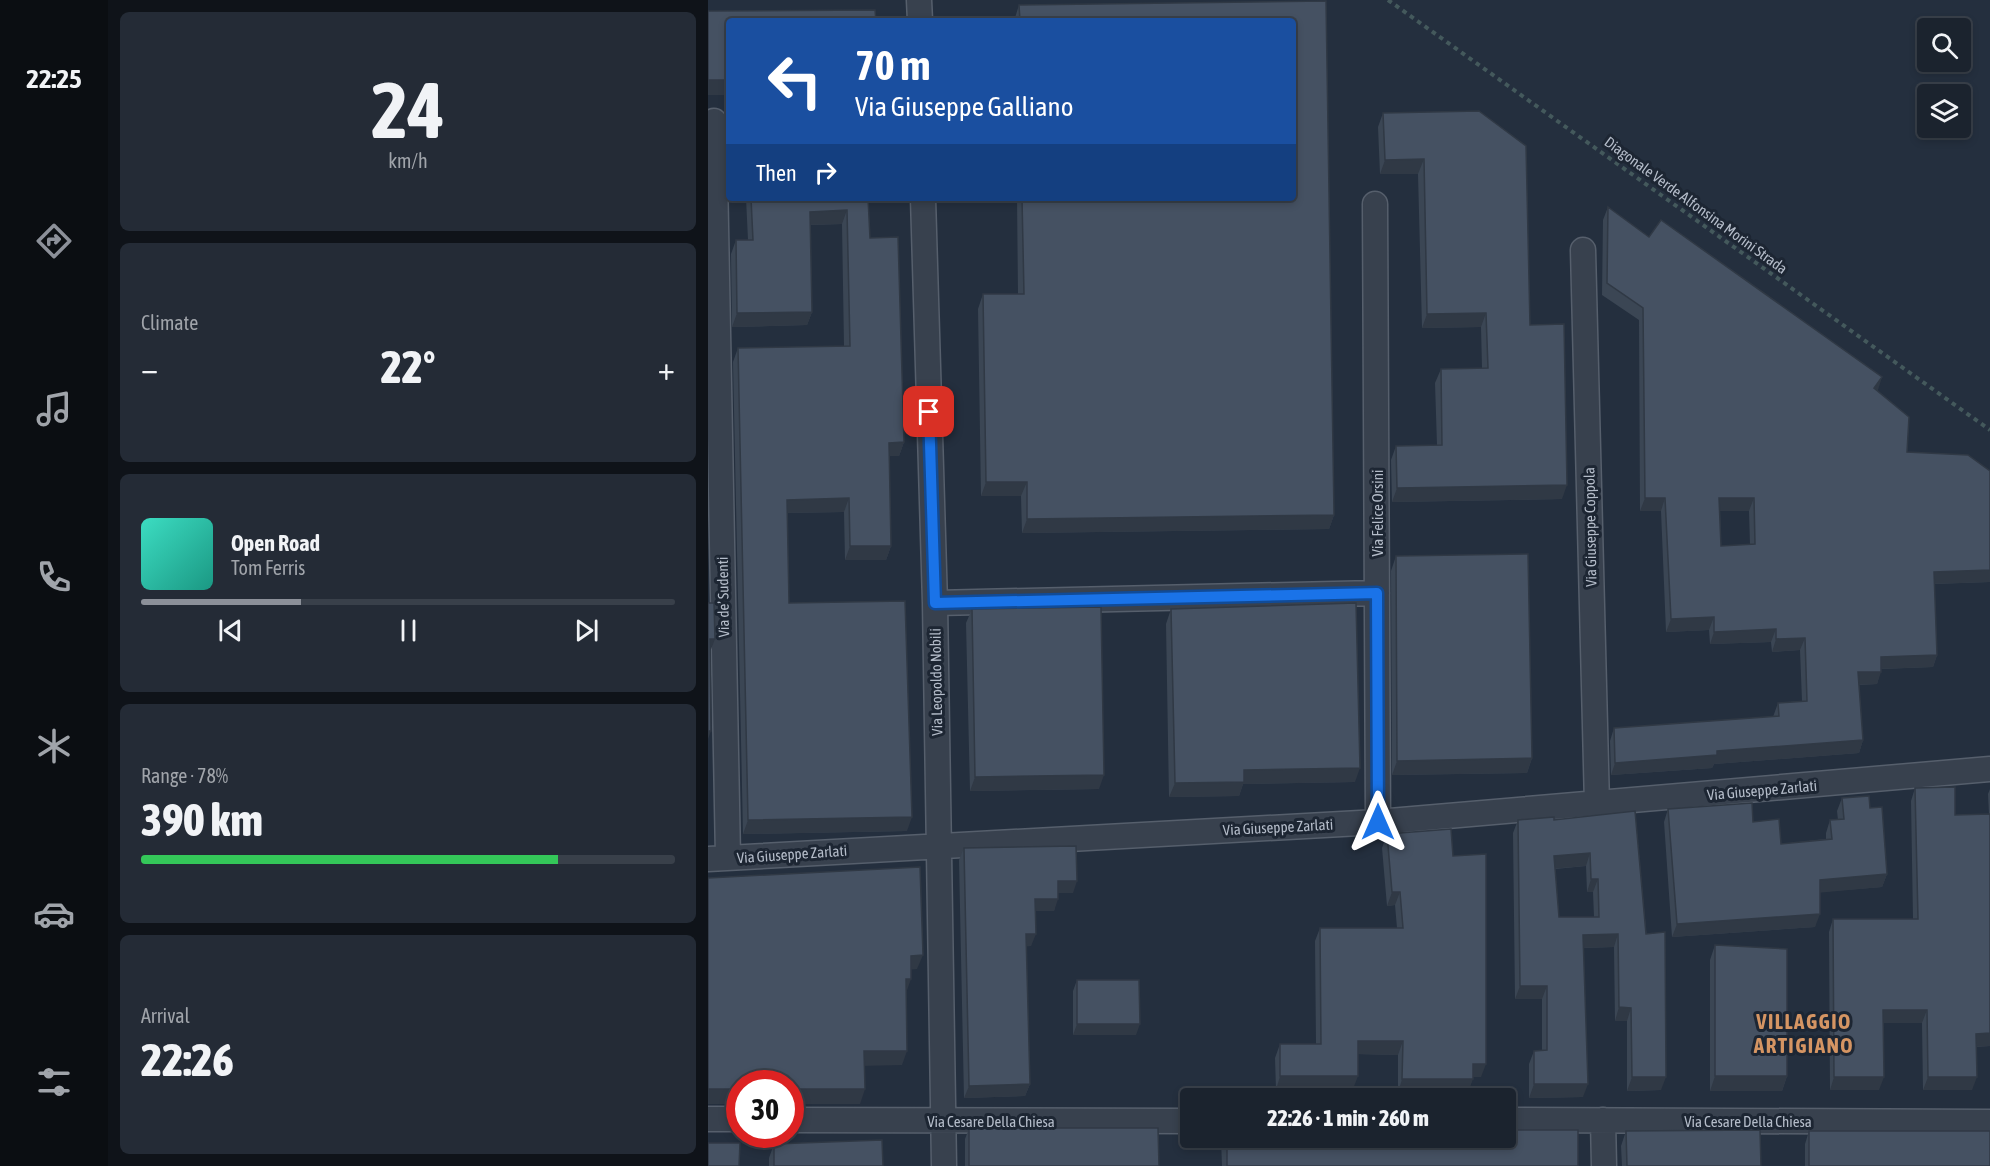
<!DOCTYPE html>
<html lang="en">
<head>
<meta charset="utf-8">
<style>
	body { margin:0; font-family:"Asap Condensed",sans-serif; background:#242b36; color:#f1f3f6; height:100vh; display:flex; flex-direction:column; font-size:22px; white-space:nowrap }
	* { box-sizing:border-box; margin:0 }
	p { font-size:20px; color:#a0a4aa }
	.icon { flex:none; width:33px; height:33px; fill:none; stroke:currentColor; stroke-width:2; stroke-linecap:round; stroke-linejoin:round }
	.map { position:relative; flex:1; overflow:hidden }
	.side { display:flex; flex-direction:column; gap:12px; padding:12px; background:#0f1319; width:600px }
	.side>* { flex:none }
	.hud { position:absolute; left:18px; top:18px; width:570px; height:183px; border-radius:6px; box-shadow:0 3px 9px #0003,0 0 0 2px #39404a; background:#1a4fa0; color:#fff; overflow:hidden }
	.controls { position:absolute; left:1209px; top:18px; display:grid; gap:12px }
	.controls a { display:grid; place-items:center; width:54px; height:54px; border-radius:6px; background:#1b232e; box-shadow:0 3px 9px #0003,0 0 0 2px #39404a; font-size:30px }
	.speed { position:absolute; left:18px; top:1070px; display:flex; gap:12px; font-size:30px; font-weight:700; text-align:center }
	.speed>* { display:grid; place-content:center; width:78px; height:78px; border-radius:50%; background:#1b232e; box-shadow:0 3px 9px #0003,0 0 0 2px #39404a; line-height:1 }
	.speed .limit { border:9px solid #d22; background:#fff; color:#111 }
	.pin { position:absolute; display:grid; place-items:center; width:51px; height:51px; color:#fff; margin:-26px; border-radius:12px; box-shadow:0 3px 9px #0006 }
	.me { position:absolute; width:66px; margin:-33px; rotate:0deg; stroke-linejoin:round; filter:drop-shadow(0 0 4px #0008) }
	.turn { display:flex; align-items:center; gap:21px; height:126px; padding:0 30px; font-size:27px }
	.turn .icon { width:78px; height:78px; stroke-width:2.5 }
	.turn b { display:block; font-size:42px; line-height:51px }
	.then { display:flex; align-items:center; height:57px; padding:0 30px; background:#0003; gap:12px; font-size:22px }
	.big { font-size:45px; font-weight:800; line-height:1.1 }
	.side .widget { flex:1; display:flex; flex-direction:column; justify-content:center; gap:9px; min-width:0; padding:0 21px; border-radius:9px; background:#242b36 }
	.side .dial { align-items:center; gap:0 }
	.dial b { font-size:78px; line-height:1 }
	.song { display:flex; align-items:center; gap:18px }
	.cover { width:72px; height:72px; border-radius:9px; background:linear-gradient(135deg,hsl(170 70% 55%),hsl(170 70% 35%)) }
	.played { height:6px; border-radius:3px; background:linear-gradient(90deg,#8c9099 30%,#39404a 30%) }
	.keys { display:flex; justify-content:space-around; direction:ltr }
	.heat { display:flex; justify-content:space-between; align-items:center; font-size:33px; direction:ltr }
	.charge { height:9px; border-radius:4px; background:linear-gradient(90deg,#34c759 78%,#39404a 0) }
	.trip { position:absolute; left:472px; top:1088px; width:336px; height:60px; border-radius:6px; background:#1b232e; box-shadow:0 3px 9px #0003,0 0 0 2px #39404a; font-weight:800; line-height:60px; text-align:center }
	main { display:flex; flex:1; min-height:0 }
	.menu { display:flex; flex-direction:column; width:108px; justify-content:space-around; align-items:center; background:#0b0e12; color:#a0a4aa }
	.menu .icon { width:42px; height:42px }
	.menu .on { color:#8c9099 }
	.menu b { font-size:27px; color:#f1f3f6 }
	.map>svg:first-child { display:block }
</style>
</head>
<body>
<main>
<nav class="menu">
<b>22:25</b>
<svg class="icon on" aria-label="directions" viewBox="0 0 24 24"><path d="M12 3l9 9-9 9-9-9zM9 14v-3h6M13 9l2 2-2 2"/></svg>
<svg class="icon" aria-label="music" viewBox="0 0 24 24"><path d="M9 18V5l10-2v13"/><circle cx="6" cy="18" r="3"/><circle cx="16" cy="16" r="3"/></svg>
<svg class="icon" aria-label="phone" viewBox="0 0 24 24"><path d="M5 4h4l2 5-3 2q2 4 5 5l2-3 5 2v4C11 20 4 13 5 4z"/></svg>
<svg class="icon" aria-label="climate" viewBox="0 0 24 24"><path d="M12 3v18M4 7l16 10M4 17L20 7"/></svg>
<svg class="icon" aria-label="car" viewBox="0 0 24 24"><path d="M5 17H2v-5l4-1 3-4h7l3 4 3 1v5h-3M9 17h6M6 11h13"/><circle cx="7" cy="17" r="2"/><circle cx="17" cy="17" r="2"/></svg>
<svg class="icon" aria-label="filters" viewBox="0 0 24 24"><path d="M4 7h16M4 17h16"/><circle cx="9" cy="7" r="2"/><circle cx="15" cy="17" r="2"/></svg>
</nav>
<section class="side">
<div class="widget dial"><b>24</b><p>km/h</p></div>
<div class="widget"><p>Climate</p>
<div class="heat"><a>−</a><b class="big">22°</b><a>+</a></div>
</div>
<div class="widget">
<div class="song"><i class="cover"></i><div><b>Open Road</b><p>Tom Ferris</p></div></div>
<div class="played"></div>
<div class="keys"><svg class="icon" aria-label="previous" viewBox="0 0 24 24"><path d="M18 5L8 12l10 7zM5 5v14"/></svg><svg class="icon" aria-label="pause" viewBox="0 0 24 24"><path d="M8 5v14M16 5v14"/></svg><svg class="icon" aria-label="next" viewBox="0 0 24 24"><path d="M6 5l10 7-10 7zM19 5v14"/></svg></div>
</div>
<div class="widget"><p>Range · 78%</p><b class="big">390 km</b><div class="charge"></div></div>
<div class="widget"><p>Arrival</p><b class="big">22:26</b></div>
</section>
<div class="map">
<svg width="1282" height="1166" viewBox="0 0 1282 1166">
	<rect width="100%" height="100%" fill="#242f3e"/>
	<g fill="none" stroke-linecap="round" stroke-linejoin="round">
		<defs>
			<path id="street" d="M211 0 212 21
				M6 121 20 858
				M215 198 227 603 236 1166
				M667 204 670 822
				M875 250 889 805
				M227 603 669 593
				M0 859 670 822 1282 769
				M0 1119H32
				M82 1120 483 1121
				M798 1120 1282 1122
				M895 1120 896 1166"/>
		</defs>
		<use href="#street" stroke="#565f6c" stroke-width="27"/>
		<path stroke="#44595c" stroke-width="4" stroke-dasharray="4.5 4.5" stroke-linecap="butt" d="M680 0 1282 430"/>
		<use href="#street" stroke="#38414e" stroke-width="24"/>
	</g>
	<path fill="#3b4654" fill-rule="evenodd" d="M618 1 626 515 621 529 314 533 313 496H273L270 309 275 294H310L309 198H585V21H306L311 5Z
		M771 111 822 325 854 499 684 502 683 460 688 446 729 445 727 383 733 369 774 368 773 327 714 328 710 174H672L670 127 675 113Z
		M38 198H160L162 238 196 442 191 456H181L183 546 178 560H137L136 512 79 513 81 603 199 831 35 834 25 362 30 348 136 346 134 224 102 225 104 312 99 325 24 327 23 254 28 240H40Z
		M900 207 941 237 1169 390 1199 452 1282 471V582L1226 584 1229 655 1225 667 1173 669 1169 684 1151 685 1155 740 1151 753 1006 764 1004 768 903 775 902 741 906 728 1065 717 1070 703 1094 701 1092 650 1064 652 1063 642 1002 644 1001 630 958 632 953 511H932L931 320 894 295 895 220ZM1012 511H1041L1042 545 1013 546Z
		M688 556 824 758 819 773 684 775 683 571Z
		M264 609 391 789 262 791 258 623Z
		M463 609 647 782 535 784 531 796 461 797 458 624Z
		M1207 788 1247 815 1281 814 1280 794 1282 789V1046L1268 1047 1264 1090H1215L1214 1023H1175L1171 1090H1122L1121 932 1125 919H1205L1203 801Z
		M1134 798 1162 808 1179 874 1174 887 1112 892 1107 927 964 937 956 822 960 809 1045 822 1073 844 1118 839V833L1122 820H1130L1129 811Z
		M927 811 953 1090 919 1091V1021H907L906 947 876 948 875 1097 821 1098V1064L826 1051 834 1050V999H807L805 833 810 820H846ZM878 866 879 892H885L886 917H851L847 869Z
		M679 834 745 856 773 1077H765L760 1092 690 1093V1055L650 1054 645 1089 568 1090 567 1058 572 1044H608L607 941 612 928H689L687 905 679 906 674 848Z
		M256 848 365 893H350L346 911H327L323 946H318L322 1084 317 1096 256 1098 251 860Z
		M1007 945 1079 1076 1074 1091H1002V960Z
		M369 980 428 1035H365V991Z
		M261 1128 451 1166H257V1139Z
		M918 1131 1053 1166H914L913 1146Z
		M1101 1131 1282 1166H1097V1144Z
		M515 1137H595V1140L701 1141 702 1137H798L870 1166H514L513 1140Z
		M66 1144 175 1166H61V1158Z"/>
	<path fill="#303945" d="M0 80H21V95H0Z
		M716 159 710 174H672L677 160Z
		M139 210 134 224 97 225 102 212Z
		M104 312 99 325 24 327 29 313Z
		M778 313 773 327 714 328 719 314Z
		M1174 377 1170 390 1162 401 1166 388Z
		M196 442 191 456H176L181 443Z
		M278 482H319L313 496H273Z
		M859 485 854 499 684 502 689 488Z
		M141 498 136 512 74 513 79 500Z
		M937 498H957L953 511H932Z
		M1011 498H1046L1041 511H1007Z
		M626 515 621 529 314 533 319 519Z
		M142 546H183L178 560H137Z
		M1282 570V582L1221 584 1226 572Z
		M1006 617 1001 630 958 632 963 619Z
		M1068 629 1063 642 1002 644 1006 632Z
		M1097 638 1092 650 1064 652 1068 639Z
		M2 639H7L2 652Z
		M1229 655 1225 667 1168 669 1173 657Z
		M1150 672H1173L1169 684 1145 685Z
		M0 731H3L0 739Z
		M1155 740 1151 753 1006 764 1004 768 903 775 907 763 1009 751Z
		M824 758 819 773 684 775 689 761Z
		M652 768 647 782 535 784 531 796 461 797 467 783 536 770Z
		M396 775 391 789 262 791 267 777Z
		M204 817 199 831 35 834 40 820Z
		M882 853 878 866 841 869 846 856Z
		M1179 874 1174 887 1108 893 1112 880Z
		M883 879H890L885 892H879Z
		M350 881H369L365 893H345Z
		M684 892H692L687 905 679 906Z
		M327 899H350L346 911H322Z
		M1112 914 1107 927 964 937 969 924Z
		M318 934H328L323 946 314 947Z
		M910 934 906 947 870 948 875 935Z
		M215 955 209 969 198 970 203 956Z
		M198 979H203L198 993Z
		M812 986H839L834 999H807Z
		M911 1007 923 1008 919 1021H907Z
		M1175 1010H1219L1214 1023H1170Z
		M369 1024H432L428 1035H365Z
		M1282 1033V1046L1263 1047 1268 1034Z
		M650 1041H695L690 1055 645 1054Z
		M156 1051H199L194 1065 151 1066Z
		M765 1064H778L773 1077H760Z
		M572 1076H650L645 1089 568 1090Z
		M1007 1076H1079L1074 1091H1002Z
		M924 1077H958L953 1090 919 1091Z
		M1126 1077H1176L1171 1090H1122Z
		M1220 1077H1269L1264 1090H1215Z
		M694 1079H765L760 1092 690 1093Z
		M322 1084 317 1096 256 1098 261 1086Z
		M826 1084H880L875 1097 821 1098Z
		M0 1089H32V1104H0Z
		M82 1089H157L152 1104H82Z"/>
	<path fill="#455162" stroke="#303945" stroke-width="1.5" fill-rule="evenodd" d="M618 1 626 515 319 519V482H278L275 294H316L314 198H585V21H312L311 5Z
		M167 10 168 21H21V80H0V11Z
		M771 111 818 146 822 325 856 324 859 485 689 488 688 446 734 445 733 369 780 368 778 313 719 314 716 159 677 160 675 113Z
		M43 198H160L162 238 190 237 196 442 181 443 183 546H142L141 498 79 500 81 603 197 601 204 817 40 820 30 348 142 346 139 210 102 212 104 312 29 313 28 240H45Z
		M900 207 941 237 953 220 1174 377 1166 388 1201 417 1199 452 1260 455 1282 471V570L1226 572 1229 655 1173 657V672H1150L1155 740 1009 751V755L907 763 906 728 1071 716 1070 703 1099 701 1097 638 1068 639V629L1006 632V617L963 619 957 498H937L935 308 899 283ZM1011 498H1046L1047 544 1013 546Z
		M820 554 824 758 689 761 688 556Z
		M0 603H6L7 639H2L3 731H0Z
		M648 603 652 768 536 770V782L467 783 463 609Z
		M393 607 396 775 267 777 264 609Z
		M1247 787V815L1282 814V1033L1268 1034 1269 1077H1220L1219 1010H1175L1176 1077H1126L1125 919H1210L1207 788Z
		M1161 796 1162 808 1174 807 1179 874 1112 880V914L969 924 960 809 1044 803 1045 822 1071 819 1073 844 1124 839 1122 820 1136 819 1134 798Z
		M927 811 938 934 957 932 958 1077H924L923 1008 911 1007 910 934 875 935 880 1084H826V1051L839 1050V986H812L810 820 846 817V820ZM882 853 883 879H890L891 917H851L846 856Z
		M743 829 745 856 778 854V1064H765V1079H694L695 1041H650V1076H572V1044H613L612 928H695L692 892H684L679 834Z
		M368 846 369 881H350V899H327L328 934H318L322 1084 261 1086 256 848Z
		M212 867 215 955 203 956V979H198L199 1051H156L157 1089H82V1083H32V1089H0V878Z
		M1007 945 1079 949V1076H1007Z
		M369 980H431L432 1024H369Z
		M261 1128H450L451 1166H261Z
		M798 1130H870V1166H519V1137H595V1140L704 1141V1137H798Z
		M1052 1130 1053 1166H919L918 1131Z
		M1101 1131H1282V1166H1101Z
		M174 1140 175 1166H66V1144Z
		M0 1143H32L31 1166H0Z"/>
	<g fill="none" stroke-linecap="round" stroke-linejoin="round">
		<defs>
			<path id="route" d="M221 412 227 603 669 593 670 822"/>
		</defs>
		<use href="#route" stroke="#114b97" stroke-width="15"/>
		<use href="#route" stroke="#1a73e8" stroke-width="10"/>
	</g>
	<g text-anchor="middle" dominant-baseline="central" stroke-width="6" stroke-linejoin="round" paint-order="stroke">
		<g font-size="15" fill="#b4bcc9" stroke="#1d2633">
			<text transform="translate(988 205) rotate(36)">Diagonale Verde Alfonsina Morini Strada</text>
			<text transform="translate(669 513) rotate(-90)">Via Felice Orsini</text>
			<text transform="translate(882 527) rotate(-91)">Via Giuseppe Coppola</text>
			<text transform="translate(15 597) rotate(-91)">Via de’ Sudenti</text>
			<text transform="translate(228 682) rotate(-91)">Via Leopoldo Nobili</text>
			<text transform="translate(1054 790) rotate(-5)">Via Giuseppe Zarlati</text>
			<text transform="translate(570 827) rotate(-3)">Via Giuseppe Zarlati</text>
			<text transform="translate(84 854) rotate(-4)">Via Giuseppe Zarlati</text>
			<text x="283" y="1121">Via Cesare Della Chiesa</text>
			<text x="1040" y="1121">Via Cesare Della Chiesa</text>
		</g>
		<g font-size="21" font-weight="bold" letter-spacing="1.5" fill="#d59563" stroke="#1d2633">
			<text x="1096" y="1021">VILLAGGIO<tspan x="1096" dy="24">ARTIGIANO</tspan></text>
		</g>
	</g>
</svg>
<div class="controls">
<a><svg class="icon" aria-label="search" viewBox="0 0 24 24"><circle cx="10" cy="10" r="6"/><path d="M15 15l6 6"/></svg></a>
<a><svg class="icon" aria-label="layers" viewBox="0 0 24 24"><path d="M12 4l9 5-9 5-9-5zM3 14l9 5 9-5"/></svg></a>
</div>
<div class="speed"><div class="limit">30</div></div>
<div class="pin" style="left:221px;top:412px;background:#d93025"><svg class="icon" aria-label="arrive" viewBox="0 0 24 24"><path d="M6 21V4h12l-3 4 3 4H6"/></svg></div>
<svg class="me" style="left:670px;top:822px" viewBox="-20 -20 40 40"><path d="M0-17L14 15 0 8-14 15z" fill="#1a73e8" stroke="#fff" stroke-width="4"/></svg>
<div class="trip">22:26 · 1 min · 260 m</div>
<div class="hud">
<div class="turn"><svg class="icon" aria-label="left" viewBox="0 0 24 24"><path d="M17 20v-9H6M10 6l-5 5 5 5"/></svg><div><b>70 m</b>Via Giuseppe Galliano</div></div>
<div class="then">Then<svg class="icon" aria-label="right" viewBox="0 0 24 24"><path d="M7 20v-9h11M14 6l5 5-5 5"/></svg></div>
</div>
</div>
</main>
</body>
</html>
